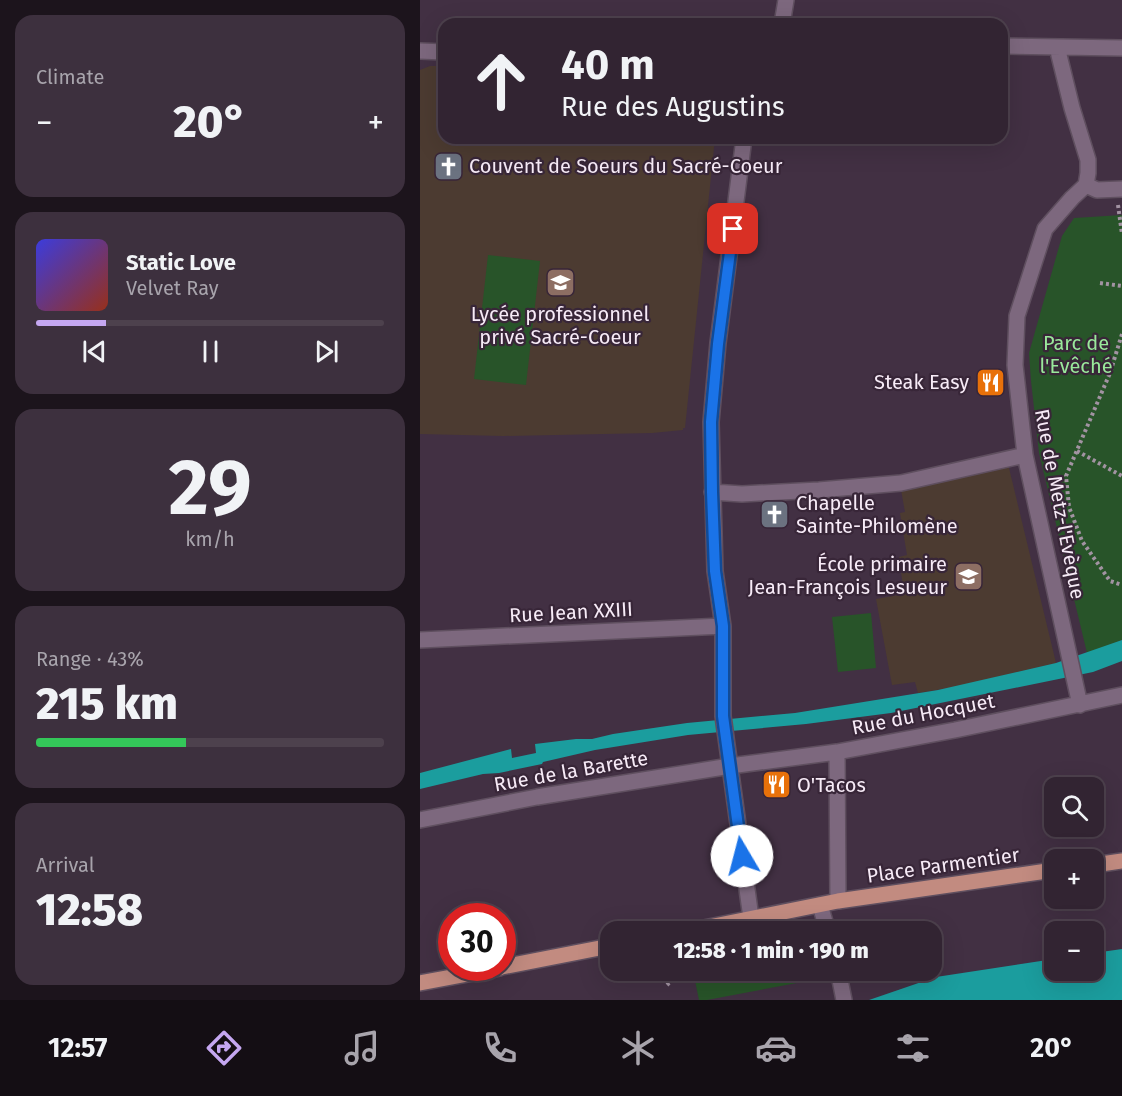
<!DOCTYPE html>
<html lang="en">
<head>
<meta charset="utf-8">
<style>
	body { margin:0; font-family:"Fira Sans",sans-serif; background:#3d303e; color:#f1f3f6; height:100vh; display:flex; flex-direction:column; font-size:22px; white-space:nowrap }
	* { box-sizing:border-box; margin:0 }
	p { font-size:20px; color:#a8a4ac }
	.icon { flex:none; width:33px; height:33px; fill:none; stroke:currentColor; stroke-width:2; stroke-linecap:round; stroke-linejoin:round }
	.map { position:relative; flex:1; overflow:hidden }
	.sheet { display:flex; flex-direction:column; gap:15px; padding:15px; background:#1c141c; width:420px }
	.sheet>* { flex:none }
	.banner { position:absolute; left:18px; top:18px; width:570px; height:126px; border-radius:18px; box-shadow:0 6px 24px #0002,0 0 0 2px #4d414d; background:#322432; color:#f1f3f6; overflow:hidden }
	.tools { position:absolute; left:624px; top:777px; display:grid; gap:12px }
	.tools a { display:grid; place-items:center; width:60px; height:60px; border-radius:12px; background:#322432; box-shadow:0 6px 24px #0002,0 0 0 2px #4d414d; font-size:30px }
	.speed { position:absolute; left:18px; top:903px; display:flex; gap:12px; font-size:30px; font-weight:700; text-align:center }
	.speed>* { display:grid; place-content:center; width:78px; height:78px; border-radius:50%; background:#322432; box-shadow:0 6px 24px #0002,0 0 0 2px #4d414d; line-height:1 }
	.speed .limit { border:9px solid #d22; background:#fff; color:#111 }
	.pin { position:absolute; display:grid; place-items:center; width:51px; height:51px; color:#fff; margin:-26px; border-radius:12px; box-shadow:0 3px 9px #0006 }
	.me { position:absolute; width:66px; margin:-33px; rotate:352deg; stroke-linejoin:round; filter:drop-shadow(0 0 4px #0008) }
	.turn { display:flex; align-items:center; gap:21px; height:126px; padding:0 24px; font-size:27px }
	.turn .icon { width:78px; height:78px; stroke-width:2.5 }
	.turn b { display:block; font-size:42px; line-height:51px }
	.big { font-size:45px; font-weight:800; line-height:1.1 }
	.sheet .card { flex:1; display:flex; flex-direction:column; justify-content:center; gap:9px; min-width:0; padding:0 21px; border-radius:18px; background:#3d303e }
	.sheet .dial { align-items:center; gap:0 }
	.dial b { font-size:78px; line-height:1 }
	.song { display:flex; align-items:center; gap:18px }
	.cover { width:72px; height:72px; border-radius:9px; background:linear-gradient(135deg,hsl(240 70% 55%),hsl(10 70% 35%)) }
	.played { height:6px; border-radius:3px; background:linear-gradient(90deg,#c5a7f1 20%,#4d414d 20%) }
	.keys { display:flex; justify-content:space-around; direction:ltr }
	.heat { display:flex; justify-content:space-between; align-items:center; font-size:33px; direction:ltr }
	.charge { height:9px; border-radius:4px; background:linear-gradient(90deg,#34c759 43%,#4d414d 0) }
	.trip { position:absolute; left:180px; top:921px; width:342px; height:60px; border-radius:18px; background:#322432; box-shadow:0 6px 24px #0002,0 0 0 2px #4d414d; font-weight:800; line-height:60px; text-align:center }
	.tab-bar { display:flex; height:96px; justify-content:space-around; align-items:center; background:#140e14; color:#a8a4ac }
	.tab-bar .icon { width:42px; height:42px }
	.tab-bar .current { color:#c5a7f1 }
	.tab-bar b { font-size:27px; color:#f1f3f6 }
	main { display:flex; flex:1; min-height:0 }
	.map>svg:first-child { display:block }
</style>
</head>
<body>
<main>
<section class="sheet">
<div class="card"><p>Climate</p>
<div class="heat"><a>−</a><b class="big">20°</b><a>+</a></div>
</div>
<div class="card">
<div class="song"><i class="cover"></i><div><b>Static Love</b><p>Velvet Ray</p></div></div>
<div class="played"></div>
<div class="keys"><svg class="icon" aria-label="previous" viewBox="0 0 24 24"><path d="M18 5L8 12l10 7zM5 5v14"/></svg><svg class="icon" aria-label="pause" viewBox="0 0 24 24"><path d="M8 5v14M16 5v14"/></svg><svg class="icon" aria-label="next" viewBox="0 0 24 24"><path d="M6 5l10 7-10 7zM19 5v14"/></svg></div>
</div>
<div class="card dial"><b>29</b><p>km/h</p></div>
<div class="card"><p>Range · 43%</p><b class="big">215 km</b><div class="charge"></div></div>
<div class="card"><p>Arrival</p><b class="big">12:58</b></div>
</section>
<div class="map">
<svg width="702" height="1000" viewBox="0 0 702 1000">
	<rect width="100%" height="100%" fill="#423043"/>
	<path fill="#4c3b31" d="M10 66H24V138H295L265 428H263V430L232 433 83 436 0 434V70Z
		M584 466 589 468 636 663 535 687 498 693 495 682 472 685 456 599 484 594 479 557 487 555 480 513 485 512 481 490Z"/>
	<path fill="#285429" d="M702 215V640L667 653 619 453 611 381 609 353 642 236 654 218Z
		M68 255 120 261 106 385 54 379Z
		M451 613 456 668 418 672 412 617Z
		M342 971H380L393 980 287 1000H279L273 971Z"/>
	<path fill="#1b9d9e" d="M702 640V661L673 672 471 713 386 724 268 735 175 750 123 762 122 764 79 773 63 774 0 789V773L91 749 92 758 116 753 115 744 156 739H172L193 734 267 723 375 713 518 690 636 663Z
		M702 949V1000H449L516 977 634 959V970H674V953Z"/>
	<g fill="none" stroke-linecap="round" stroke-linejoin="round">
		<defs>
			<path id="minor" d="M362 24 366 0
				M582 46 702 48
				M637 47 652 108 668 160V173L666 185
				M0 51 24 52
				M324 138 298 343 291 422 295 571 303 626V716L331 918
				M666 185 677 190 702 189
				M292 492 322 494 399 490 481 483 605 455
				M0 640 303 626
				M660 705 605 455 595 365 597 316 625 229 652 198 666 185
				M417 752 418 901
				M0 820 117 797 310 766 417 752 535 730 702 695
				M400 905 408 932
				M418 970 424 1000"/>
			<path id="major" d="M674 865 702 861
				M264 932 418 901 634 870
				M82 967 190 946
				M0 983 80 968"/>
		</defs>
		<use href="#minor" stroke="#5f4f5f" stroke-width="18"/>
		<use href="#major" stroke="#5f4f5f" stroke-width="18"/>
		<path stroke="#a293a2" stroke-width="4" stroke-dasharray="3 3" stroke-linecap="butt" d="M698 205 702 234
			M680 283 702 286
			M702 334 690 373 646 476 649 507 662 541 690 581 702 585
			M657 451 702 476
			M247 985 258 974 265 970"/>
		<use href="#minor" stroke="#7d687e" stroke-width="15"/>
		<use href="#major" stroke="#c28b80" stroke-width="15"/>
	</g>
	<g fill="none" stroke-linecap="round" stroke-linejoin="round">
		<defs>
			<path id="route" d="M313 229 298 344 291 422 292 492 295 571 303 626V716L322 856"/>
		</defs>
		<use href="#route" stroke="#114b97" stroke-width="15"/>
		<use href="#route" stroke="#1a73e8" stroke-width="10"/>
	</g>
	<defs>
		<symbol id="church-square" viewBox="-11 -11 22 22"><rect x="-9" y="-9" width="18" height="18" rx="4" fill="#6b7280" stroke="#382638"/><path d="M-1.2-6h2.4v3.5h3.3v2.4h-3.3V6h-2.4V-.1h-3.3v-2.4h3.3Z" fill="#fff"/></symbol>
		<symbol id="school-square" viewBox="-11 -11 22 22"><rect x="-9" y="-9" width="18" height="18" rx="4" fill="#8d6e63" stroke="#382638"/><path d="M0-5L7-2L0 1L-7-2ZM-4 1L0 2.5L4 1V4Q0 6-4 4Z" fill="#fff"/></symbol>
		<symbol id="restaurant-square" viewBox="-11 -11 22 22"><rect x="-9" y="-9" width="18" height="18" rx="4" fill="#e8710a" stroke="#382638"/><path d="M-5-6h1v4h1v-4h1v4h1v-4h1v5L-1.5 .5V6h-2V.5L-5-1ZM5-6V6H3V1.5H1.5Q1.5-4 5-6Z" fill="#fff"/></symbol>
	</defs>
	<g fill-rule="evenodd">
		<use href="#church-square" x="12" y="150" width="33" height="33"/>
		<use href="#school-square" x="124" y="266" width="33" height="33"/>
		<use href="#restaurant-square" x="554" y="366" width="33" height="33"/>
		<use href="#church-square" x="338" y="498" width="33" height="33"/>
		<use href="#school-square" x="532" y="560" width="33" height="33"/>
		<use href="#restaurant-square" x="340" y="768" width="33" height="33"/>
	</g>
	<g text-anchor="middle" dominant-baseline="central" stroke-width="4.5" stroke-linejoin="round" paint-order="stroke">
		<g font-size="20" fill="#f7ebf7" stroke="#382638" text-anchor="start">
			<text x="49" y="166">Couvent de Soeurs du Sacré-Coeur</text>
			<text x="140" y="314" text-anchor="middle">Lycée professionnel<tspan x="140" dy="23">privé Sacré-Coeur</tspan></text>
			<text x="549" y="382" text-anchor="end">Steak Easy</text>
			<text x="376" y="503">Chapelle<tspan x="376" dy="23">Sainte-Philomène</tspan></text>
			<text x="527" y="564" text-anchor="end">École primaire<tspan x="527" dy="23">Jean-François Lesueur</tspan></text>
			<text x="377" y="785">O'Tacos</text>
		</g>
		<g font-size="20" fill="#9ae99b" stroke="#382638">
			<text x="656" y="343">Parc de<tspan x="656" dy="23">l'Evêché</tspan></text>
		</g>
		<g font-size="20" fill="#f7ebf7" stroke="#382638">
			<text transform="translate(640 504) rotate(79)">Rue de Metz-l'Evèque</text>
			<text transform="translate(151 612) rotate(-3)">Rue Jean XXIII</text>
			<text transform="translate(503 714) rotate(-11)">Rue du Hocquet</text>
			<text transform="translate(151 771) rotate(-10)">Rue de la Barette</text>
			<text transform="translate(523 865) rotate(-8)">Place Parmentier</text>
		</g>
	</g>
</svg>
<div class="tools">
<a><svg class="icon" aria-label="search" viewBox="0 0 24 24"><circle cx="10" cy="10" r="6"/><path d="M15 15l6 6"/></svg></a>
<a>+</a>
<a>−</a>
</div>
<div class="speed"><div class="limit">30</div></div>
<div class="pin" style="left:313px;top:229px;background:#d93025"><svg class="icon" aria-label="arrive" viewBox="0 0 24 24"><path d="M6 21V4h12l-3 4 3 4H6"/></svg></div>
<svg class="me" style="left:322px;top:856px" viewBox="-20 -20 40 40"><circle r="19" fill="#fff"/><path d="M0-13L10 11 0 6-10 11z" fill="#1a73e8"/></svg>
<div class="trip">12:58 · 1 min · 190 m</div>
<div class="banner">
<div class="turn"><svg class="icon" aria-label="ahead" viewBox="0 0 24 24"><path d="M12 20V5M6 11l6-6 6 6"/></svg><div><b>40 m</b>Rue des Augustins</div></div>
</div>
</div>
</main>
<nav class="tab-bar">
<b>12:57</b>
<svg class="icon current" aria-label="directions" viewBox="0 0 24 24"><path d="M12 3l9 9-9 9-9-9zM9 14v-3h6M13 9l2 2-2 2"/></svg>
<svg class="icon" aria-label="music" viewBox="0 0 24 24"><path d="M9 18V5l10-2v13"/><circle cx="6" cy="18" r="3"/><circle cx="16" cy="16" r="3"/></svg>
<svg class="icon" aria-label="phone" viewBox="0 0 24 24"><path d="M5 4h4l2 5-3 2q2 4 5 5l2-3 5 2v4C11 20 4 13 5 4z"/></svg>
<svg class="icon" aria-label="climate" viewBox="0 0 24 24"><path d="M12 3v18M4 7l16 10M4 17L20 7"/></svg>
<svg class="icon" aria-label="car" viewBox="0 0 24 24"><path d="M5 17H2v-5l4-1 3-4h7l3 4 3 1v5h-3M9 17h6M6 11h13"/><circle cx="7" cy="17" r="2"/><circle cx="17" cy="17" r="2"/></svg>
<svg class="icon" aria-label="filters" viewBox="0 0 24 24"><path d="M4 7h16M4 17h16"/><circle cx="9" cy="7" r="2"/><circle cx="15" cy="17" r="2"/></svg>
<b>20°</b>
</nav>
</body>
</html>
